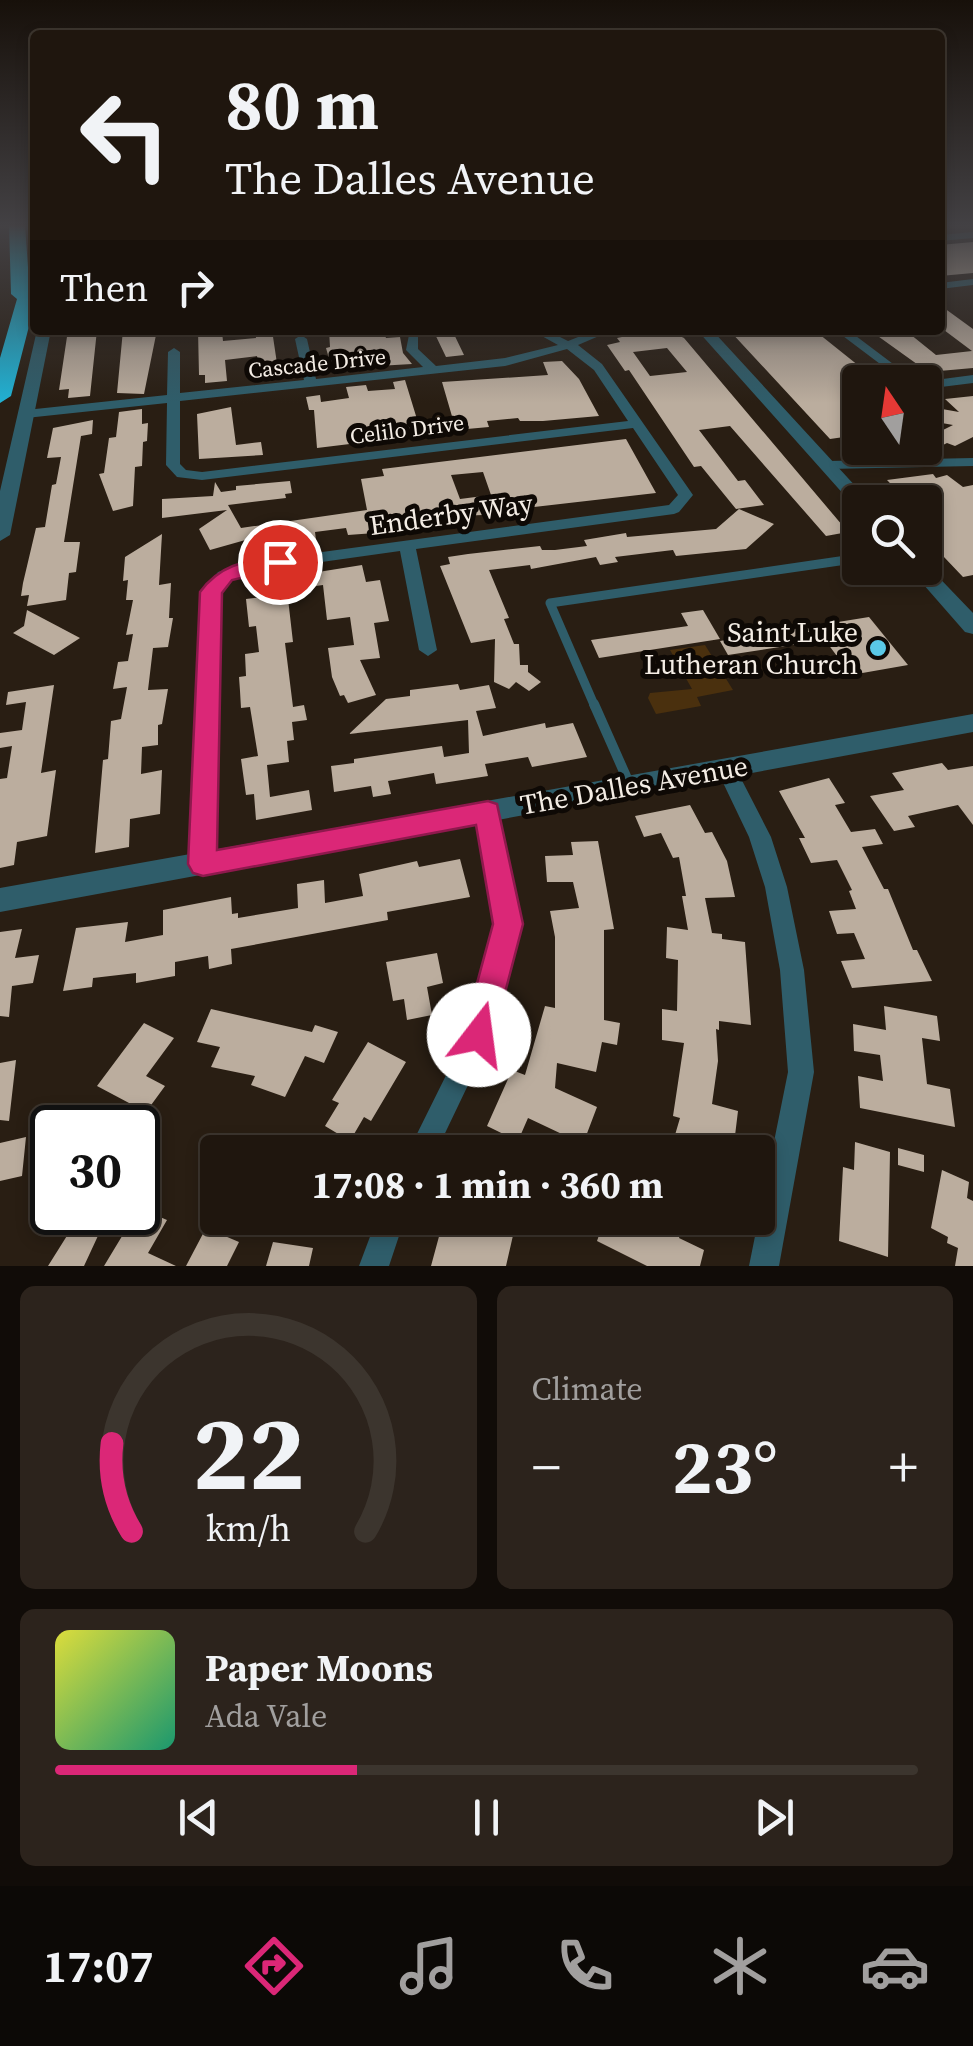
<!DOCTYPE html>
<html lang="en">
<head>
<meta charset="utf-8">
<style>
	body { margin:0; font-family:"Source Serif 4",serif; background:#2c231c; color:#f1f3f6; height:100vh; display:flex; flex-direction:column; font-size:38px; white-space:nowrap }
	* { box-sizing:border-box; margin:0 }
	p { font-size:32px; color:#a19f9e }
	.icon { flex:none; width:55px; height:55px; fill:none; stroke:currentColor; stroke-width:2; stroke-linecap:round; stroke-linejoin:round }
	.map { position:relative; height:1266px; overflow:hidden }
	.drawer { display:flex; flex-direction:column; gap:20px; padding:20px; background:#110c08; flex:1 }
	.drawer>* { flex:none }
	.top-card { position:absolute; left:30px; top:30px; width:915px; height:305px; border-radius:10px; box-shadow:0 5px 15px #0003,0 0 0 2px #3c352e; background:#1f160e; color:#f1f3f6; overflow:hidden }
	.needle { width:65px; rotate:347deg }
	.buttons { position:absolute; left:842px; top:365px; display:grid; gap:20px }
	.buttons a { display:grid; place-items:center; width:100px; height:100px; border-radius:10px; background:#1f160e; box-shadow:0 5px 15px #0003,0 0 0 2px #3c352e; font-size:50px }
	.speed { position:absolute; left:30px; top:1105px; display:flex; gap:20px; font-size:50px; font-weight:700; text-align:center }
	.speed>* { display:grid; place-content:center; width:130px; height:130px; border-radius:50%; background:#1f160e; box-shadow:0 5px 15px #0003,0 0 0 2px #3c352e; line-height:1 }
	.speed .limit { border:5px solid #111; border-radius:15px; background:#fff; color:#111 }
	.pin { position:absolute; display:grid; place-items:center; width:85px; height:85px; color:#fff; margin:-42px; border:5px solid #fff; border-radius:50%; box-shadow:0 2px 10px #0007 }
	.me { position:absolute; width:110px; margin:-55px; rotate:15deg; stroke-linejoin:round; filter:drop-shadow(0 0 8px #0008) }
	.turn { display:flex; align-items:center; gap:35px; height:210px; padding:0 30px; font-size:45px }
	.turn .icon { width:130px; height:130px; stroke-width:2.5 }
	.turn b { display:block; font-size:70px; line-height:85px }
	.then { display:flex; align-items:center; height:95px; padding:0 30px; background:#0003; gap:20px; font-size:38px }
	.big { font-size:75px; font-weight:700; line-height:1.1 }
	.drawer .card { flex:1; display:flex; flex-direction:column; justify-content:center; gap:15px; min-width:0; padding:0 35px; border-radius:15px; background:#2c231c }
	.drawer .dial { align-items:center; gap:0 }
	.dial svg { height:260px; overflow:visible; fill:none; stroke:#3c352e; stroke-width:7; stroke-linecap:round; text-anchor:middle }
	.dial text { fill:#f1f3f6; stroke:none }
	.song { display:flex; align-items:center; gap:30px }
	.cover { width:120px; height:120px; border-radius:15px; background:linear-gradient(135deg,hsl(60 70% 55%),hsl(160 70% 35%)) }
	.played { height:10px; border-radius:5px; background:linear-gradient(90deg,#db2777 35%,#3c352e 35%) }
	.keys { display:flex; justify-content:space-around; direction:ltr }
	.heat { display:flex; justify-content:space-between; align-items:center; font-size:55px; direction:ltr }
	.drawer .tiles { flex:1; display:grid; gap:20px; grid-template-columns:1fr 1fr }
	.card:last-child { grid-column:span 2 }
	.trip { position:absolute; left:200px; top:1135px; width:575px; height:100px; border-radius:10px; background:#1f160e; box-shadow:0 5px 15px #0003,0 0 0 2px #3c352e; font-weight:700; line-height:100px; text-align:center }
	.menu { display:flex; height:160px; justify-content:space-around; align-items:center; background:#0c0906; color:#a19f9e }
	.menu .icon { width:70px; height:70px }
	.menu .current { color:#db2777 }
	.menu b { font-size:45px; color:#f1f3f6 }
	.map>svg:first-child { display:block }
</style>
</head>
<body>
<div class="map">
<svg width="973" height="1266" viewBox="0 0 973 1266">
	<rect width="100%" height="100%" fill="#291e13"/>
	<path fill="#4a300e" d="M705 645 733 690 697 697 701 706 656 714 648 698 650 693 692 689 670 650Z"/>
	<path fill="#bbad9e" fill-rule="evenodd" d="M973 242V273L940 276V245Z
		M940 305 973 329V368L928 372 875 334 905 330 936 355 972 351 940 327Z
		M68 330H97L90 396 68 398 69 389 59 390Z
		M123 330H157L144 394 117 393Z
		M198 330 222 332 223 341 256 338 255 332 272 330 279 377 260 379 257 356 225 360 227 381 205 383V375H199Z
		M329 330H383L386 338 400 337 403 353 412 364 360 367 361 370 341 372 336 361 330 362 326 348 330 347Z
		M433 330H452L464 355 446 357Z
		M656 330H667L684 338 848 532 826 536 730 426 699 430 738 481 745 480 764 505 736 509 701 466 694 467 629 370 625 371 607 345 620 342 617 338ZM667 348 687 372 650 376 633 352Z
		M729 330H814L879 382H849L860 393V450L844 437 830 439Z
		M562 361 579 379 599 416 543 421H520L518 418 487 421 489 427 456 430 442 382 548 375 543 362Z
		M405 380 420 429 397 432 399 438 317 448 314 410H309L306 397 320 395 321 402 349 398 346 387 366 385 368 391 395 389 393 382Z
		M973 396V437L955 446 947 443 925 454V439L953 425 925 420V406L959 412 945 399Z
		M231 407 236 445 261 442 263 455 199 459 197 414Z
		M142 409V424L148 423 147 441 143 442 142 466 135 467 133 506 113 511 99 474 104 473 109 438 116 437 119 412Z
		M93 420 92 434 81 436 64 542H80L76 572 69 573 66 600 27 606 29 595 21 596 23 583 36 528 45 527 52 485 56 484 61 457 47 458 53 428Z
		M626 439 656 493 508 510 509 514 457 516 434 524 420 525 419 521 386 524 388 531 375 533 348 535 346 528 315 532 316 540 298 542 297 537 250 547 249 539 210 550 199 529 227 510 162 518V499L213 496 215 482 221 492 236 490V486L290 481 292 493 285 494 286 498 228 505 241 528 367 510 361 479 384 476 382 469ZM483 472 491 495 460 499 451 475Z
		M933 474 936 478 947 475 963 487 973 485V575L963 577 925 537V500L908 502 887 480Z
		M739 509 774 524 746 549 676 556 673 550 615 557 618 562 600 565 596 557 531 569 530 565 489 570 509 618 504 619 514 644H519L520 665H528V672L541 682 529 691 516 682 509 689 494 682 495 639 471 643 440 566 450 564 448 557 468 554 540 546 542 550H555L587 546 584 540 626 533 627 537 716 529Z
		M162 534 159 585 171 583 169 618H173L168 647 153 648 148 690 168 689 162 724 158 725V745L142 747 141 774 162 770 160 814 130 819 129 847 95 853 103 760 108 759 111 721 121 719 127 687 113 689 118 662 128 661 133 634 126 635 133 600H126L128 580 123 581 125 557Z
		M362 565 366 582 380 580 389 621 374 623 380 658 360 660 376 695 348 703 344 695 340 696 332 677 328 648 354 645 350 617 327 620 323 585 287 590 293 642 285 643 293 707 304 705 307 720 292 722 294 740 287 741 289 762 267 765 270 797 309 790 312 810 256 820 254 794 246 795 241 759 258 756 250 707 241 708 240 691 239 677 246 676 245 654 259 652 256 626 249 627 246 599 263 597 262 581Z
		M27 610 63 629 80 638 54 655 13 633 24 626Z
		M703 610 720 639 599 658 591 640 688 626 681 613Z
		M869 617 908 665 851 675 825 640 728 655 720 641Z
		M458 684 460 690 489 685 496 708 476 711 483 736 545 723 546 728 573 723 587 757 532 767 528 757 485 764 488 776 436 784 434 773 388 781 391 794 373 797 371 786 334 792 331 766 354 763V759L442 746 444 757 469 753 468 720 349 734 386 699 410 696V690Z
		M54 685 41 773 56 770 47 836 17 842 14 865 0 868V779L7 778 12 746 0 748V733L22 730 26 702 6 705 8 692Z
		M942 763 948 770 973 766V825L958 805 908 816 915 827 894 831 870 796 904 790 892 773Z
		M829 778 845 803 835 805 851 832 875 829 883 844 862 847 884 889H888L913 950H917L932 981 852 988 841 961 865 959 854 933 837 934 829 911 856 909 849 891 852 890 837 860 811 863 799 838H805L779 791Z
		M690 805 705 833 712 832 727 861 735 897 705 898 712 933 722 934V939L745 942 751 1025 719 1021V1030L716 1029 718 1061 712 1104 738 1111 733 1152H670L680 1118 673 1116 684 1043 662 1040V1009L677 1011 678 960 666 958 667 927 688 930 682 896H686L679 857 673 858 661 833 644 837 635 816Z
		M598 841 614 929 604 930V1020L620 1023 617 1045 602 1042 596 1072 557 1063 555 1088 597 1107 583 1144 528 1118 518 1141 487 1126 512 1070 525 1075 545 1006 555 1008V937L550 911 579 908 573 882H547L545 856 573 855 571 842Z
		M460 859 470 897 387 912 388 920 231 949 232 964 209 969 208 956 175 962V976L136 983V973L93 978 92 987 63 991 76 928 128 922 125 942 163 935V910L231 897 232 914 238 913V918L298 908 297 884 324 880 325 903 363 896 359 874 417 861 419 867Z
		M22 929 15 958 39 955 33 983 12 986 9 1017 0 1016V932Z
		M437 953 443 983 427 987 432 1015 407 1020 404 999 393 1001 386 962Z
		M884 1006 937 1016 940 1041 922 1038 927 1084 950 1089 955 1127 860 1108 858 1076 883 1081 880 1055 854 1051 853 1024 886 1030Z
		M211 1009 312 1032 315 1025 338 1032 324 1063 305 1056 285 1097 251 1085 255 1076 211 1067 220 1047 197 1042Z
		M144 1023 174 1038 146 1076 165 1086 146 1112 97 1086Z
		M368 1042 406 1062 371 1121 364 1117 350 1141 325 1126 339 1103 332 1100Z
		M16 1060 9 1121 0 1120V1063Z
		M26 1137 22 1176 0 1181V1143Z
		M855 1142 890 1152 888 1257 839 1241 843 1167 854 1170Z
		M898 1148 924 1155V1172L898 1165Z
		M942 1170 969 1182 967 1198 973 1201V1266H955L958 1248 947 1243 948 1237 931 1228Z
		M139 1208 167 1220 148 1253 176 1266H104Z
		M80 1215 103 1225 84 1266H48Z
		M444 1218H517L506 1266H431Z
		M605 1218H657L682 1229 679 1238 704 1250 700 1266H647L597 1241Z
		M206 1228 239 1242 227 1266H186Z
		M273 1242 313 1248 309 1266H266Z"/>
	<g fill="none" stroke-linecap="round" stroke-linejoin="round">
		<path stroke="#2f5d6a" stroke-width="9" d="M595 707 550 603 860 558"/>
		<path stroke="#2f5d6a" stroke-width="10" d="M594 704 629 783"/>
		<path fill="#2f5d6a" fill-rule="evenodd" d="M973 232V238L940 241V235Z
			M973 279V285L940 289V283Z
			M410 330H418V349L436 366 505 358 558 345 531 330H546L568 341 596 330H613L578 345 602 364 693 495 679 512 674 514 416 549 437 650 428 656 419 650 400 551 251 572 230 580 219 593 214 864 211 870 203 873 195 870 192 864 203 592 218 572 248 562 669 505 678 495 633 428 202 480 177 477 166 465 167 403 26 418 19 414 26 410 167 395 168 352 174 348 180 352V393L304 380 295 339 301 335 307 339 316 379 423 367 406 350ZM567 349 594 370 628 421 202 472 186 470 180 464V401L505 366Z
			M835 330H848L917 382H904Z
			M973 375V383L925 389V382H920Z
			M973 458V466L828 469 821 465 828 461Z
			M726 760 733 763 771 837 787 887 804 970 814 1072 779 1266H749L788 1072 780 970 765 887 749 837 716 768 719 763Z
			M488 804 495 806 498 812 520 924 492 1035 436 1152H408L467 1033 496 924 478 812 481 806Z
			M377 1218H405L389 1266H359Z"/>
		<path fill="#2f5d6a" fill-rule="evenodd" d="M37 330H51L10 535 0 541V491Z
			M697 330H712L870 502 854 506Z
			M925 563 973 613V634L965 632 909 568H925Z
			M973 714V732L0 912V888Z"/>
		<path fill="#21b1d3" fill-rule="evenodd" d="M9 225H25L28 267 35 264V303L11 396 0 403V358L17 299 11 294Z"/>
	</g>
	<linearGradient id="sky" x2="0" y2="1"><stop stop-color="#17100a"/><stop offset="0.56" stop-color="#434144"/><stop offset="1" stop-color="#434144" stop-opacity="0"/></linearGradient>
	<rect width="973" height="403" fill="url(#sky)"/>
	<path fill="#db2777" stroke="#8e194d" stroke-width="2.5" d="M280 556 287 558 290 562 287 567 232 580 222 593 217 850 488 801 497 804 523 924 491 1046 479 1050 468 1046 463 1035 493 924 476 825 203 876 193 873 188 864 200 592C221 563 247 561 280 556Z"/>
	<circle fill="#5ac8e6" stroke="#0e0905" stroke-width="4" cx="878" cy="648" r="10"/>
	<g text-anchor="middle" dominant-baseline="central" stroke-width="10" stroke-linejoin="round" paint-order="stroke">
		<g font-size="22" fill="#f4ede5" stroke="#0e0905">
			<text transform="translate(317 363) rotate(-6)">Cascade Drive</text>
			<text transform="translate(407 429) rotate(-7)">Celilo Drive</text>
		</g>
		<g font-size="28" fill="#f4ede5" stroke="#0e0905">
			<text transform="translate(451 514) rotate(-8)">Enderby Way</text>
			<text transform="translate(634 785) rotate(-10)">The Dalles Avenue</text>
		</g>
		<g font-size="28" fill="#f4ede5" stroke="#0e0905" text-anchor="end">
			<text x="858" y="632">Saint Luke<tspan x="858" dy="32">Lutheran Church</tspan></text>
		</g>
	</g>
</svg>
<div class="buttons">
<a><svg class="needle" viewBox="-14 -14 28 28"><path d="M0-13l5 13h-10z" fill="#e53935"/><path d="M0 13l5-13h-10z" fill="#a19f9e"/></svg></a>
<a><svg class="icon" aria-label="search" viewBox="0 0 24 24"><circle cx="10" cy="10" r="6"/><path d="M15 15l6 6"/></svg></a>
</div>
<div class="speed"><div class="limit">30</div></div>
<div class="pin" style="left:280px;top:562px;background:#d93025"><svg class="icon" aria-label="arrive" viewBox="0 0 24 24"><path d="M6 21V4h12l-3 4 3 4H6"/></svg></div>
<svg class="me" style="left:479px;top:1035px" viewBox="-20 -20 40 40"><circle r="19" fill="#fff"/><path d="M0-13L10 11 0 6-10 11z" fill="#db2777"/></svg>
<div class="trip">17:08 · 1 min · 360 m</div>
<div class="top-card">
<div class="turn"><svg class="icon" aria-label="left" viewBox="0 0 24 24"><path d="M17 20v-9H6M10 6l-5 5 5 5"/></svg><div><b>80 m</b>The Dalles Avenue</div></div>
<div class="then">Then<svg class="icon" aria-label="right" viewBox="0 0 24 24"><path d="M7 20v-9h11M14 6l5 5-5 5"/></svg></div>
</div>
</div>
<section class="drawer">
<div class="tiles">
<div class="card dial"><svg viewBox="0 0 100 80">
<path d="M14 69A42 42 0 1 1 86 69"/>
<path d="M14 69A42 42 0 0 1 8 42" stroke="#db2777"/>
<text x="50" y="56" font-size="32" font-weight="700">22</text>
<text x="50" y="72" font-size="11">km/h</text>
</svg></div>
<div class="card"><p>Climate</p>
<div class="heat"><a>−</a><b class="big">23°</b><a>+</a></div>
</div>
<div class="card">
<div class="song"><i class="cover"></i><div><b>Paper Moons</b><p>Ada Vale</p></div></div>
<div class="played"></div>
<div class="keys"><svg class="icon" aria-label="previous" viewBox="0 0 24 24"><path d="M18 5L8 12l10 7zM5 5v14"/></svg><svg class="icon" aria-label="pause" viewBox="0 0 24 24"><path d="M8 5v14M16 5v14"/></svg><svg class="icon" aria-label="next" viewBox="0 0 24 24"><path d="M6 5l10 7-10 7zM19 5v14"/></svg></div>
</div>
</div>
</section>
<nav class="menu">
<b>17:07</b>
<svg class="icon current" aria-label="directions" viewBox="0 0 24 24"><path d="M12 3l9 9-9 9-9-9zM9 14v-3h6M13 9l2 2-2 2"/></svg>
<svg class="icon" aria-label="music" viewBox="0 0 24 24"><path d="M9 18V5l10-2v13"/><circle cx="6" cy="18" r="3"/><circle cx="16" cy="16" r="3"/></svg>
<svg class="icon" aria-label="phone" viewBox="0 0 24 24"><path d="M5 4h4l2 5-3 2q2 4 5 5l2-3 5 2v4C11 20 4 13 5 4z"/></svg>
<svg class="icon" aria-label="climate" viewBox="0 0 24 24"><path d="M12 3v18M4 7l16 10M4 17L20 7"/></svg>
<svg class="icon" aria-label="car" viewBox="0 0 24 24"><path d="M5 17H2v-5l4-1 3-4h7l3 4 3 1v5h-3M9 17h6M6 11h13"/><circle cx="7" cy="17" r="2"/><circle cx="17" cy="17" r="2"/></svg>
</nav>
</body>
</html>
